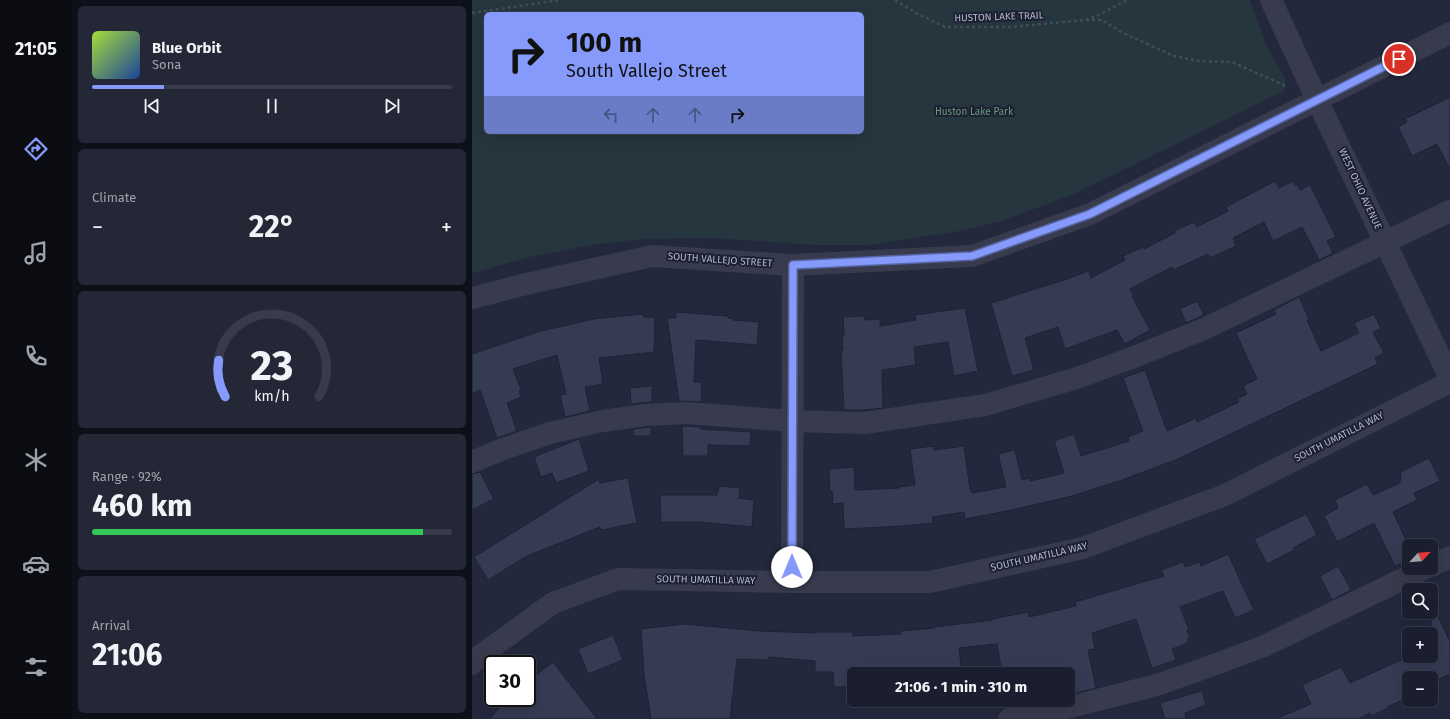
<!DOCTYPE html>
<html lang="en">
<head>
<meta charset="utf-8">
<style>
	body { margin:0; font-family:"Fira Sans",sans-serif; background:#232736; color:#f1f3f6; height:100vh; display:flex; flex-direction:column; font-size:15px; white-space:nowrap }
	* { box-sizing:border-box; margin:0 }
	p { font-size:13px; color:#9fa2aa }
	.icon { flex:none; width:22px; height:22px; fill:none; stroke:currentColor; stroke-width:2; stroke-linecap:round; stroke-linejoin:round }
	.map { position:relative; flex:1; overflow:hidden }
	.drawer { display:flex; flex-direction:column; gap:6px; padding:6px; background:#0e1019; width:400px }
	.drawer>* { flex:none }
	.hud { position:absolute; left:12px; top:12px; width:380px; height:122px; border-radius:6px; box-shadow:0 4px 16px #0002,0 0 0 1px #383c4a; background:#859afa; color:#111; overflow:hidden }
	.needle { width:26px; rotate:64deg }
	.buttons { position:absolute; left:930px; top:539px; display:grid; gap:8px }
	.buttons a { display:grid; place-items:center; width:36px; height:36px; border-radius:6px; background:#1a1e2e; box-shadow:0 4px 16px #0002,0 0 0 1px #383c4a; font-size:20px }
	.speed { position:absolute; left:12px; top:655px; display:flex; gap:8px; font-size:20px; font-weight:700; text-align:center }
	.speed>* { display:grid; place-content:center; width:52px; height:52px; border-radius:50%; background:#1a1e2e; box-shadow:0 4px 16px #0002,0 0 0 1px #383c4a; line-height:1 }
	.speed .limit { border:2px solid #111; border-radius:6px; background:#fff; color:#111 }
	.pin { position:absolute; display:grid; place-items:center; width:34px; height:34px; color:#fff; margin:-17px; border:2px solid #fff; border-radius:50%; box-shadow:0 1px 4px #0007 }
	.me { position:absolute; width:44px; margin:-22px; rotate:0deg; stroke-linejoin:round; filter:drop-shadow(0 0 3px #0008) }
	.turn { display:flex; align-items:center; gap:14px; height:84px; padding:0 16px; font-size:18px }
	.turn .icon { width:52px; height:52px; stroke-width:2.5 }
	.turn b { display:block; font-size:28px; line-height:34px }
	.lanes { display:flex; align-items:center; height:38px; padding:0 16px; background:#0003; justify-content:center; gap:20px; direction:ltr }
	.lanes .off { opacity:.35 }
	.big { font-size:30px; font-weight:700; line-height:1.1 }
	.drawer .tile { flex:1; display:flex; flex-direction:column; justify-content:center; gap:6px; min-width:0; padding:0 14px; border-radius:6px; background:#232736 }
	.drawer .dial { align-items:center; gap:0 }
	.dial svg { height:104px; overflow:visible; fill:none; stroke:#383c4a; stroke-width:7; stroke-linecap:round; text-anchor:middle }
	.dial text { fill:#f1f3f6; stroke:none }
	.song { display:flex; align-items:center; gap:12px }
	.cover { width:48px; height:48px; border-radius:6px; background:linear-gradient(135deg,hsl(80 70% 55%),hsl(220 70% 35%)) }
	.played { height:4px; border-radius:2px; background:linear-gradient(90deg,#859afa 20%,#383c4a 20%) }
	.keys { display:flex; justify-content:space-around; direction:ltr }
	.heat { display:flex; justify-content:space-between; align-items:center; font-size:22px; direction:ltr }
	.charge { height:6px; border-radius:3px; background:linear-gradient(90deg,#34c759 92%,#383c4a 0) }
	.trip { position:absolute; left:375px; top:667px; width:228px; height:40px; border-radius:6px; background:#1a1e2e; box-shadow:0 4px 16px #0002,0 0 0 1px #383c4a; font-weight:700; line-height:40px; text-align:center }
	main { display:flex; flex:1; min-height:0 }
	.menu { display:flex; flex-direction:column; width:72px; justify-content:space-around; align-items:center; background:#0a0c12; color:#9fa2aa }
	.menu .icon { width:28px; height:28px }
	.menu .active { color:#859afa }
	.menu b { font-size:18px; color:#f1f3f6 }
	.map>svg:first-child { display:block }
</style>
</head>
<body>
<main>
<nav class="menu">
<b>21:05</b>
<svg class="icon active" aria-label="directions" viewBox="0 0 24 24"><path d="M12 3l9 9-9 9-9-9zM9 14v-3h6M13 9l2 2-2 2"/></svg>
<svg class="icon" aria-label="music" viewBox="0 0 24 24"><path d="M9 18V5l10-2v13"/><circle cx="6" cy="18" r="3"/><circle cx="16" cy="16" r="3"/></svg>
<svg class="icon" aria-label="phone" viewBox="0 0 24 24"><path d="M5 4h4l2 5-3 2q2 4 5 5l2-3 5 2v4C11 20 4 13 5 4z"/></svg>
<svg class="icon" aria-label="climate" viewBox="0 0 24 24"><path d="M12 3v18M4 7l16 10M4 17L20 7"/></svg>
<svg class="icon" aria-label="car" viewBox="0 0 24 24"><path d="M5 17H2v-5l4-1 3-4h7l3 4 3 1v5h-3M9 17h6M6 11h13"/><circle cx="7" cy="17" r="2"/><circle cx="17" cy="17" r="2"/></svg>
<svg class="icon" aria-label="filters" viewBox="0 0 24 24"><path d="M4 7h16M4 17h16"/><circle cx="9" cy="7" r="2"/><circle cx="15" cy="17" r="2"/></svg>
</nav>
<section class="drawer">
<div class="tile">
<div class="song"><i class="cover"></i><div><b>Blue Orbit</b><p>Sona</p></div></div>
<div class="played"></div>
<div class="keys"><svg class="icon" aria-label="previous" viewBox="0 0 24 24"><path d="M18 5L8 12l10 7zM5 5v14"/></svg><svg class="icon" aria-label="pause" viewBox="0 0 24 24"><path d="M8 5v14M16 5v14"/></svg><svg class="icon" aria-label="next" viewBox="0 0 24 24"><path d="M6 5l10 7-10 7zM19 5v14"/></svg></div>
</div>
<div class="tile"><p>Climate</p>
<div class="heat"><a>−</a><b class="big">22°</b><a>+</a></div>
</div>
<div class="tile dial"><svg viewBox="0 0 100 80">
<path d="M14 69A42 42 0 1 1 86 69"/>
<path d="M14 69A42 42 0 0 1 9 41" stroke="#859afa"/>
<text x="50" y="56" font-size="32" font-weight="700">23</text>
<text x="50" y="72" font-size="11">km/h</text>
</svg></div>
<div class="tile"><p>Range · 92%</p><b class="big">460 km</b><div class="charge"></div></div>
<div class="tile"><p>Arrival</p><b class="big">21:06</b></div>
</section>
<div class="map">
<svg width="978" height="719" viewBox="0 0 978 719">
	<rect width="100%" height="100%" fill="#23283d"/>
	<path fill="#25363e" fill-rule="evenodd" d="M0 0H778L794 45 814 80 812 91 602 194 530 221 488 231 398 245H344L240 238 171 239 119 245 58 257 0 273ZM14 14H390V132H14Z"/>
	<path fill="#343b53" stroke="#1e2234" d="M978 97V170L965 144 940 156 926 127 935 122 933 119Z
		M803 181 807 188 821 181 823 185 825 184 828 190 838 185 864 237 855 241 861 253 847 260 830 227 801 241 792 222 761 238 764 246 738 258 736 254 701 270 700 267 658 289 662 295 660 296 678 330 653 344 645 330 593 349 586 327 553 338 562 370 540 376 519 303 595 279 617 271 619 278 653 260 651 256 671 247 672 249 703 233 702 231 722 222 725 227 756 211 754 207Z
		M827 297 837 319 835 320 849 351 887 333 882 323 902 314 909 329 901 332 912 353 903 358 906 364 706 459 647 481 600 496 540 510 493 519 492 512 460 517 461 523 431 526 372 529 371 503 361 504 360 491H358L357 469 382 467 383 490 427 488V487L443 485 438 449 462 446V450L492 446 498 490H499L500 493 534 487 526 454 543 450 550 480 557 478 558 481 592 473 582 441 602 434 609 456 657 441 656 437 671 431 651 378 673 370 695 431 724 418 725 422 767 402 765 399 775 394 771 386 785 379 764 333 804 314 802 310Z
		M725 301 732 315 714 323 708 309Z
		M493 308 506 371 482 376 476 342 442 347 444 365 410 370 411 408 392 410H372L369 350H371L370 336H372L371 317 392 316 393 320 408 319V326L444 320 443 315Z
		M204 312 256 316V318L261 319V320L287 322 285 345 224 340 222 382H230L229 402 207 401 195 318H204Z
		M171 314 172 317H183L182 352 127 358 131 384 113 387 118 411 93 417 88 395 94 394 85 355 41 369 49 390 47 391 49 397 35 403 45 431 25 438 8 390 0 394V354L69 331 122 319Z
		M180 386V402L159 404 158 388Z
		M210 426 229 427V429L279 432 278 446 236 445V456H211Z
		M179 427V436H162L161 429Z
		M107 439 117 471 84 483 80 473 69 477 62 457Z
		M957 458 968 481 942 493 945 500 921 512 937 546V560L923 566 902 523 865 542 852 516 866 508 863 500 895 484 901 495 928 483 929 472Z
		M8 472 22 499 0 510V474Z
		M156 478 165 523 129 530 128 527 55 556 16 580 2 557 127 479 128 483Z
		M247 486 268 488 267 498 282 500 280 527 228 522H189L188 495H245V492H246Z
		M834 514 845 535 821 548 822 550 795 564 782 539Z
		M756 554 782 610 763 618 751 591 708 607 717 630 715 631 718 638 715 639 716 643 700 649 704 660 680 668 664 619 620 633 623 649 616 650 624 688 600 694V692L596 693V674H530L525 644 487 648 490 674H444V670L380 674V687H362L361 672H343V661L297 657 296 660 265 659 258 719H179L172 675 169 629 213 624 287 631 343 633V632H381V636L429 634V631L462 628V627L521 620 520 619 556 612 557 617 604 606 603 602 692 576 689 570 711 562 713 567 728 562 729 566Z
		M866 566 879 590 860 600 848 576Z
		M959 601 978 642V674L959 683V678H937V697L915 707 916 708 900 716 898 713 886 719H803L839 704 830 685 869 667 878 683 938 656H959Z
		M141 635 151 660 116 674 106 649Z
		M81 662 125 719H18L34 698H55V682Z
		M730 691 734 705 713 713 714 719H693L688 703Z
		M527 700H560L529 706Z"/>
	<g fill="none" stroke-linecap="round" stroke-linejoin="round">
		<path stroke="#3d4f56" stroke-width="2.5" stroke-dasharray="3 3" stroke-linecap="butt" d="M423 0 444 13 473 27H537L614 20 629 14 655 0
			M0 13 88 0
			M614 20H630L651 33 702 56 726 61 760 62 814 86"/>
		<path stroke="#373b4d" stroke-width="22" d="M799 0 845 100 978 378
			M0 298 54 284 180 256 321 265 500 256 618 214 978 33
			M0 462 31 449 78 433 130 421 173 415 214 413 321 421 393 423 513 405 605 378 662 357 732 329 978 211
			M959 566 978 557
			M320 582 321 265
			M0 664 5 658 81 603 146 579 320 582H458L611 548 753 495 978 382
			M537 719 598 707 685 685 747 663 792 646 954 568"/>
	</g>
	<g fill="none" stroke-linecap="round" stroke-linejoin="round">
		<defs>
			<path id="route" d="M320 567 321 265 500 256 618 214 927 59"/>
		</defs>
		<use href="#route" stroke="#5664a2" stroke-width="10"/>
		<use href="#route" stroke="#859afa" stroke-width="7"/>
	</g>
	<g text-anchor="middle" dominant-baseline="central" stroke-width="4" stroke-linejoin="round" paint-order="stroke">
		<g font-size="10" fill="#b2b6c8" stroke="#1c2032">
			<text transform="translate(527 17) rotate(-2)">HUSTON LAKE TRAIL</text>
			<text transform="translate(888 189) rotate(65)">WEST OHIO AVENUE</text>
			<text transform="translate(248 260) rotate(4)">SOUTH VALLEJO STREET</text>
			<text transform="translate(867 437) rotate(-27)">SOUTH UMATILLA WAY</text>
			<text transform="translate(567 557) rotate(-13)">SOUTH UMATILLA WAY</text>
			<text transform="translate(234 580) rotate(1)">SOUTH UMATILLA WAY</text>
		</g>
		<g font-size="10" fill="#699a7e" stroke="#1c2032">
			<text x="502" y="112">Huston Lake Park</text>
		</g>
	</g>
</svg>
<div class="buttons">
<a><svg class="needle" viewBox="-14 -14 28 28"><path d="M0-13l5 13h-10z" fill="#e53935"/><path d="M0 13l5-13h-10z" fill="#9fa2aa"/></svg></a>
<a><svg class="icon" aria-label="search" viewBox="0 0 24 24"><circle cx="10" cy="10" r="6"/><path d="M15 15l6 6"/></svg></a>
<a>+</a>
<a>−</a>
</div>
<div class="speed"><div class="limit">30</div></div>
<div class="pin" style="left:927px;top:59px;background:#d93025"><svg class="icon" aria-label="arrive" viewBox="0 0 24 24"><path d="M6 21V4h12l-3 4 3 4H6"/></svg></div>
<svg class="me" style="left:320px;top:567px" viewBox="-20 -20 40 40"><circle r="19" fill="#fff"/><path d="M0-13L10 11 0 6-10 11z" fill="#859afa"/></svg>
<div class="trip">21:06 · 1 min · 310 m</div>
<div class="hud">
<div class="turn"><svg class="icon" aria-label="right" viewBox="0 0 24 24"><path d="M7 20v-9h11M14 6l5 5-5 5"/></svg><div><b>100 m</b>South Vallejo Street</div></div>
<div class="lanes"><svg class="icon off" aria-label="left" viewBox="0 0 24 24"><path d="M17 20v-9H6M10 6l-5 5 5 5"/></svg><svg class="icon off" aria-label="ahead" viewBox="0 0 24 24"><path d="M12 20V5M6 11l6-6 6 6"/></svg><svg class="icon off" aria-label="ahead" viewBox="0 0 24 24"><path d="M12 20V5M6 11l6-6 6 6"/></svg><svg class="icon" aria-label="right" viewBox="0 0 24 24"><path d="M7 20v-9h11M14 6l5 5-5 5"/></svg></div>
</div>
</div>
</main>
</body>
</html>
